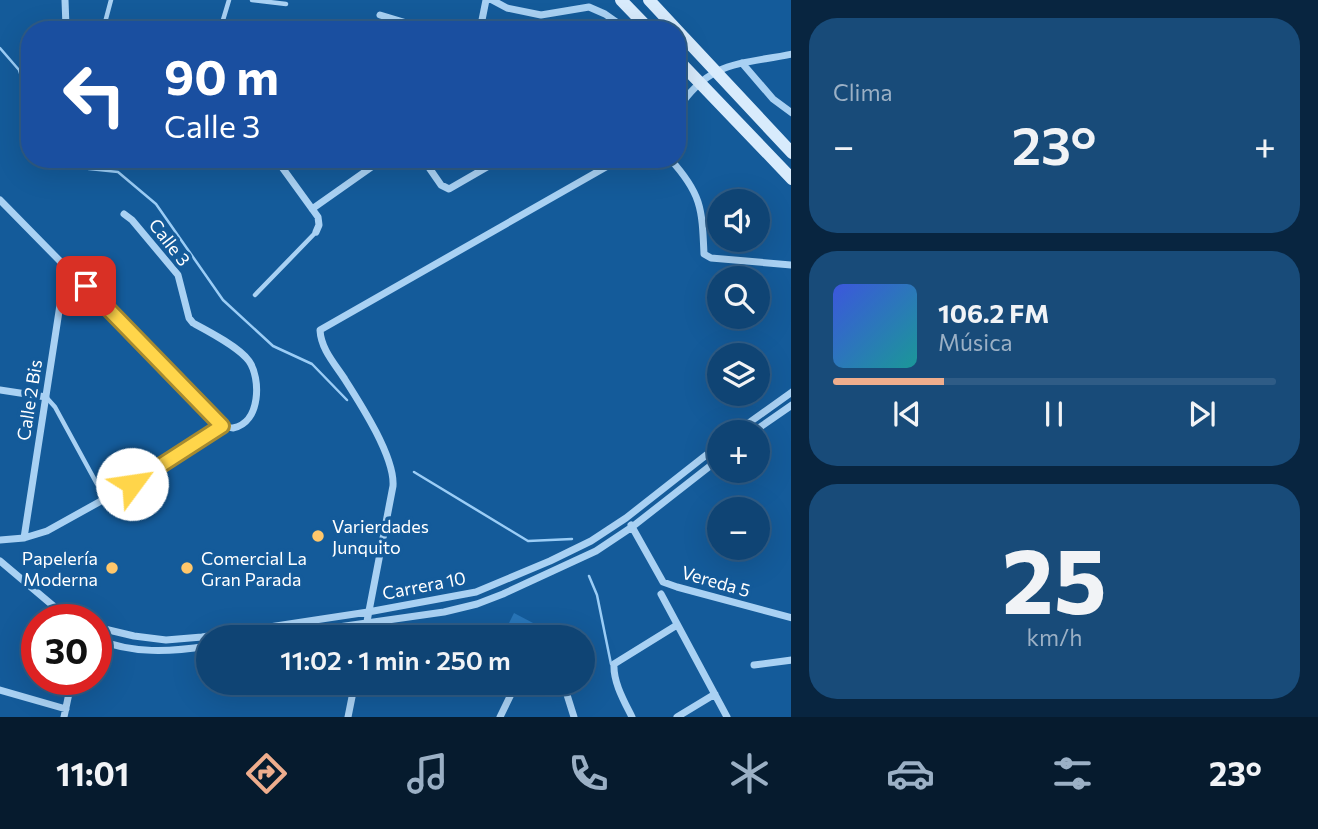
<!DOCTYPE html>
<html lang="es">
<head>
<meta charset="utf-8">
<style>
	body { margin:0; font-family:Commissioner,sans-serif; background:#184b79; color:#f1f3f6; height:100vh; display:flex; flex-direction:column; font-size:26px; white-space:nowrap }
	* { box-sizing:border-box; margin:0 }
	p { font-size:23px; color:#9bb0c5 }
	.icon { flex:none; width:38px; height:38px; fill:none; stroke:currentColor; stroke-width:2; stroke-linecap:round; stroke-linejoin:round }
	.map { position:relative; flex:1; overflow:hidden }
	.drawer { display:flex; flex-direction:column; gap:18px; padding:18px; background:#082540; width:527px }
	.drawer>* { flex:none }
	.top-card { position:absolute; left:21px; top:21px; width:665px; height:147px; border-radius:28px; box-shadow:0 7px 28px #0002,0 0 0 2px #2f5c86; background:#1a4fa0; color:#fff; overflow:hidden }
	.buttons { position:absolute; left:707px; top:189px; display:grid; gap:14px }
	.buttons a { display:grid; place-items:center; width:63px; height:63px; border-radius:50%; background:#0f4474; box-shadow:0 7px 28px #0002,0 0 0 2px #2f5c86; font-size:35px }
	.speed { position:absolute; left:21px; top:604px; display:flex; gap:14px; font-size:35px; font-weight:700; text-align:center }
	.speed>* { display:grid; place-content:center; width:91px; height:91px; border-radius:50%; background:#0f4474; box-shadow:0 7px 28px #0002,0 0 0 2px #2f5c86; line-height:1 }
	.speed .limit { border:10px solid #d22; background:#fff; color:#111 }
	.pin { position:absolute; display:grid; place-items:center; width:60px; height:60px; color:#fff; margin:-30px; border-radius:14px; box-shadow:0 4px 10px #0006 }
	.me { position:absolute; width:77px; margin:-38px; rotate:59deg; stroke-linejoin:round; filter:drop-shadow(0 0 5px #0008) }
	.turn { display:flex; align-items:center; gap:24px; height:147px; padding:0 28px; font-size:32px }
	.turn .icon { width:91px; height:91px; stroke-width:2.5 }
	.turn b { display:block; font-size:49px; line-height:60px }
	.big { font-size:52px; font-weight:600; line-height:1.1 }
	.drawer .widget { flex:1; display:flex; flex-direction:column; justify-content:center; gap:10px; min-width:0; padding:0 24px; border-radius:28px; background:#184b79 }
	.drawer .dial { align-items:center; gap:0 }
	.dial b { font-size:91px; line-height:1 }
	.song { display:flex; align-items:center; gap:21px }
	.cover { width:84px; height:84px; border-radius:10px; background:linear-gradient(135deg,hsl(230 70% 55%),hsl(180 70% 35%)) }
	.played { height:7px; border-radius:4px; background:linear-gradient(90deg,#eead8d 25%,#2f5c86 25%) }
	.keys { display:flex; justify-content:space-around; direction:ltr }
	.heat { display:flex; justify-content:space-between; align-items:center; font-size:38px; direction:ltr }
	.trip { position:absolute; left:196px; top:625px; width:399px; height:70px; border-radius:35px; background:#0f4474; box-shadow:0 7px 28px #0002,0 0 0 2px #2f5c86; font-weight:600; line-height:70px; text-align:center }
	.menu { display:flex; height:112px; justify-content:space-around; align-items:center; background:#061b2e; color:#9bb0c5 }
	.menu .icon { width:49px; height:49px }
	.menu .current { color:#eead8d }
	.menu b { font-size:32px; color:#f1f3f6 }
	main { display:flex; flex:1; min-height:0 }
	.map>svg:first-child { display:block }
</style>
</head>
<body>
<main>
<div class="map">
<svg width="792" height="717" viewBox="0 0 792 717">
	<rect width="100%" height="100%" fill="#145b9a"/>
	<path fill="#2875b8" d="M514 613 535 624 529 637H502Z"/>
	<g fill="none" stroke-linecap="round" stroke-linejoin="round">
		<path stroke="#9bcdf6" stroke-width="2.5" d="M0 48 19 70 30 104
			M67 159 89 169 118 172 156 204 223 300 273 346 312 364 347 400
			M414 472 528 541 572 539
			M589 576 597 595 611 664"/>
		<path stroke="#a9d1f3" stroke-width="4.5" d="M252 0 286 4
			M103 30 111 0
			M220 30 229 0
			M255 295 316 232
			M46 397 55 407 97 484"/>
		<path stroke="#a9d1f3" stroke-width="7" d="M65 0 66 27 71 30
			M492 0 507 8 541 15 589 7 605 14 628 30
			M380 15 430 30
			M480 30 486 0
			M742 63 773 99 792 113
			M677 110C710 60 738 65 792 54
			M276 159 318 217 319 225 316 232
			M423 159 441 185 449 189 501 159
			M670 159C702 194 702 209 704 254L711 258 792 265
			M0 200 222 426C226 426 229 428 233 428 261 423 261 378 249 361 239 347 208 331 193 323L189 318 178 275 132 220 124 214
			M312 209 383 159
			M0 390 46 397
			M736 432 792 392
			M753 432 792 405
			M631 525 663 582 677 587 792 618
			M24 538 66 266
			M0 540 24 538 47 531 146 476 222 426
			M0 561 70 620
			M661 594 727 717
			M96 627 134 636 166 640 202 637 368 612 476 592 550 561 591 541 626 518 719 445
			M268 637 444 612 477 604 503 594 596 551 632 527 719 459
			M364 637 393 486C395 457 360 403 344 378 334 363 321 349 320 330L620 159
			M96 639C133 654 170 652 208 646
			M754 665 792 660
			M563 682 574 717
			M0 690 66 709
			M64 717 72 679
			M348 717 355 682
			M500 717 517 682
			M632 717C624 701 613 682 614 664L677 625
			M677 717 715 694"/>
		<path stroke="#d8ebfc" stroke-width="12" d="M621 0 650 30
			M649 0 677 30
			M677 30 792 153
			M677 59 792 179"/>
	</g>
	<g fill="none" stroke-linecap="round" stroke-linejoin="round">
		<defs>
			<path id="route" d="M86 286 222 426 132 484"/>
		</defs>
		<use href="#route" stroke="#a68a30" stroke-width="18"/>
		<use href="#route" stroke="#ffd54a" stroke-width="12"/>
	</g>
	<g fill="#ffc76b" stroke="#145b9a" stroke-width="2.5">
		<circle cx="318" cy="536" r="7"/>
		<circle cx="112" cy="568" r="7"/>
		<circle cx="187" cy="568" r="7"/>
	</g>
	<g text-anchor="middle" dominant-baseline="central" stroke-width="7" stroke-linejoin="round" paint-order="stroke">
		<g font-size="18" fill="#fff" stroke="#145b9a">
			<text transform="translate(170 242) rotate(52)">Calle 3</text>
			<text transform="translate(29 400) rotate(-81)">Calle 2 Bis</text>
			<text transform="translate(716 581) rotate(16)">Vereda 5</text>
			<text transform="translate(424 585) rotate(-11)">Carrera 10</text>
		</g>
		<g font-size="18" fill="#fff" stroke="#145b9a" text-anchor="start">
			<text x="332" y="526">Varierdades<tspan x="332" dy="21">Junquito</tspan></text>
			<text x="98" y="558" text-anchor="end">Papelería<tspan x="98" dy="21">Moderna</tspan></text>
			<text x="201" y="558">Comercial La<tspan x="201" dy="21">Gran Parada</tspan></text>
		</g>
	</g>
</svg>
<div class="buttons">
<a><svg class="icon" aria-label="sound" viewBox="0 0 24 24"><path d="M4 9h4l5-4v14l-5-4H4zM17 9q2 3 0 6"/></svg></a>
<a><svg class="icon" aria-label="search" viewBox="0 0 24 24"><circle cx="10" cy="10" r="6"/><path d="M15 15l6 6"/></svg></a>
<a><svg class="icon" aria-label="layers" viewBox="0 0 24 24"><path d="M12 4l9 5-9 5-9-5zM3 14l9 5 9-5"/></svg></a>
<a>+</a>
<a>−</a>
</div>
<div class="speed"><div class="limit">30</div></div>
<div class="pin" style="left:86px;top:286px;background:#d93025"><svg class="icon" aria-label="arrive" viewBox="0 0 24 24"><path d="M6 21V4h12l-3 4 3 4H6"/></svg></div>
<svg class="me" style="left:132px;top:484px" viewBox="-20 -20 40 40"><circle r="19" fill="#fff"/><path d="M0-13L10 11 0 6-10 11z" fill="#ffd54a"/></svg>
<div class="trip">11:02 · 1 min · 250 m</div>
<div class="top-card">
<div class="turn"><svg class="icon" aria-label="left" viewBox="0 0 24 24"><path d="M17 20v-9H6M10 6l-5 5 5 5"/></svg><div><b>90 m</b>Calle 3</div></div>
</div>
</div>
<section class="drawer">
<div class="widget"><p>Clima</p>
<div class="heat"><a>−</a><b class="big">23°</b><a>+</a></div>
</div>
<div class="widget">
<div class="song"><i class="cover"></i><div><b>106.2 FM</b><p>Música</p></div></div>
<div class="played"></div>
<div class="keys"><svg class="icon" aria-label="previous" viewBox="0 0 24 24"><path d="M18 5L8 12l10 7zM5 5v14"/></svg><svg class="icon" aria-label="pause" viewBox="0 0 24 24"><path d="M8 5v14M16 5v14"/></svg><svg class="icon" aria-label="next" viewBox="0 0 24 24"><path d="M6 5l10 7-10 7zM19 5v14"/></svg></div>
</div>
<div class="widget dial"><b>25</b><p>km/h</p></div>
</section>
</main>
<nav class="menu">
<b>11:01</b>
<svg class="icon current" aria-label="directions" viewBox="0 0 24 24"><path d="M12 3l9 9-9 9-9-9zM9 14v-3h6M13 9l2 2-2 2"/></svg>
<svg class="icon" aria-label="music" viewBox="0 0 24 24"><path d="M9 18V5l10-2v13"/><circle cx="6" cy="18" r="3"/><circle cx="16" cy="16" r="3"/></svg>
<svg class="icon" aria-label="phone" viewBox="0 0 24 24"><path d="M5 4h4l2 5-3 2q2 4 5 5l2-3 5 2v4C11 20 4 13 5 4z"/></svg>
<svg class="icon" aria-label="climate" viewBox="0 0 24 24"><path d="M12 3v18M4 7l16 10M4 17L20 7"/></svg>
<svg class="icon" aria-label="car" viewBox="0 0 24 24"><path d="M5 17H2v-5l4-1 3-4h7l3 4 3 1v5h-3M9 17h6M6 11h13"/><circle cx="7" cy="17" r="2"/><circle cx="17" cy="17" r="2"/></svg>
<svg class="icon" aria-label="filters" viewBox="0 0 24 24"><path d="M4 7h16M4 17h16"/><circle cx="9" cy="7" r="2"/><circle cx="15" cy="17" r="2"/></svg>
<b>23°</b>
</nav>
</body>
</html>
